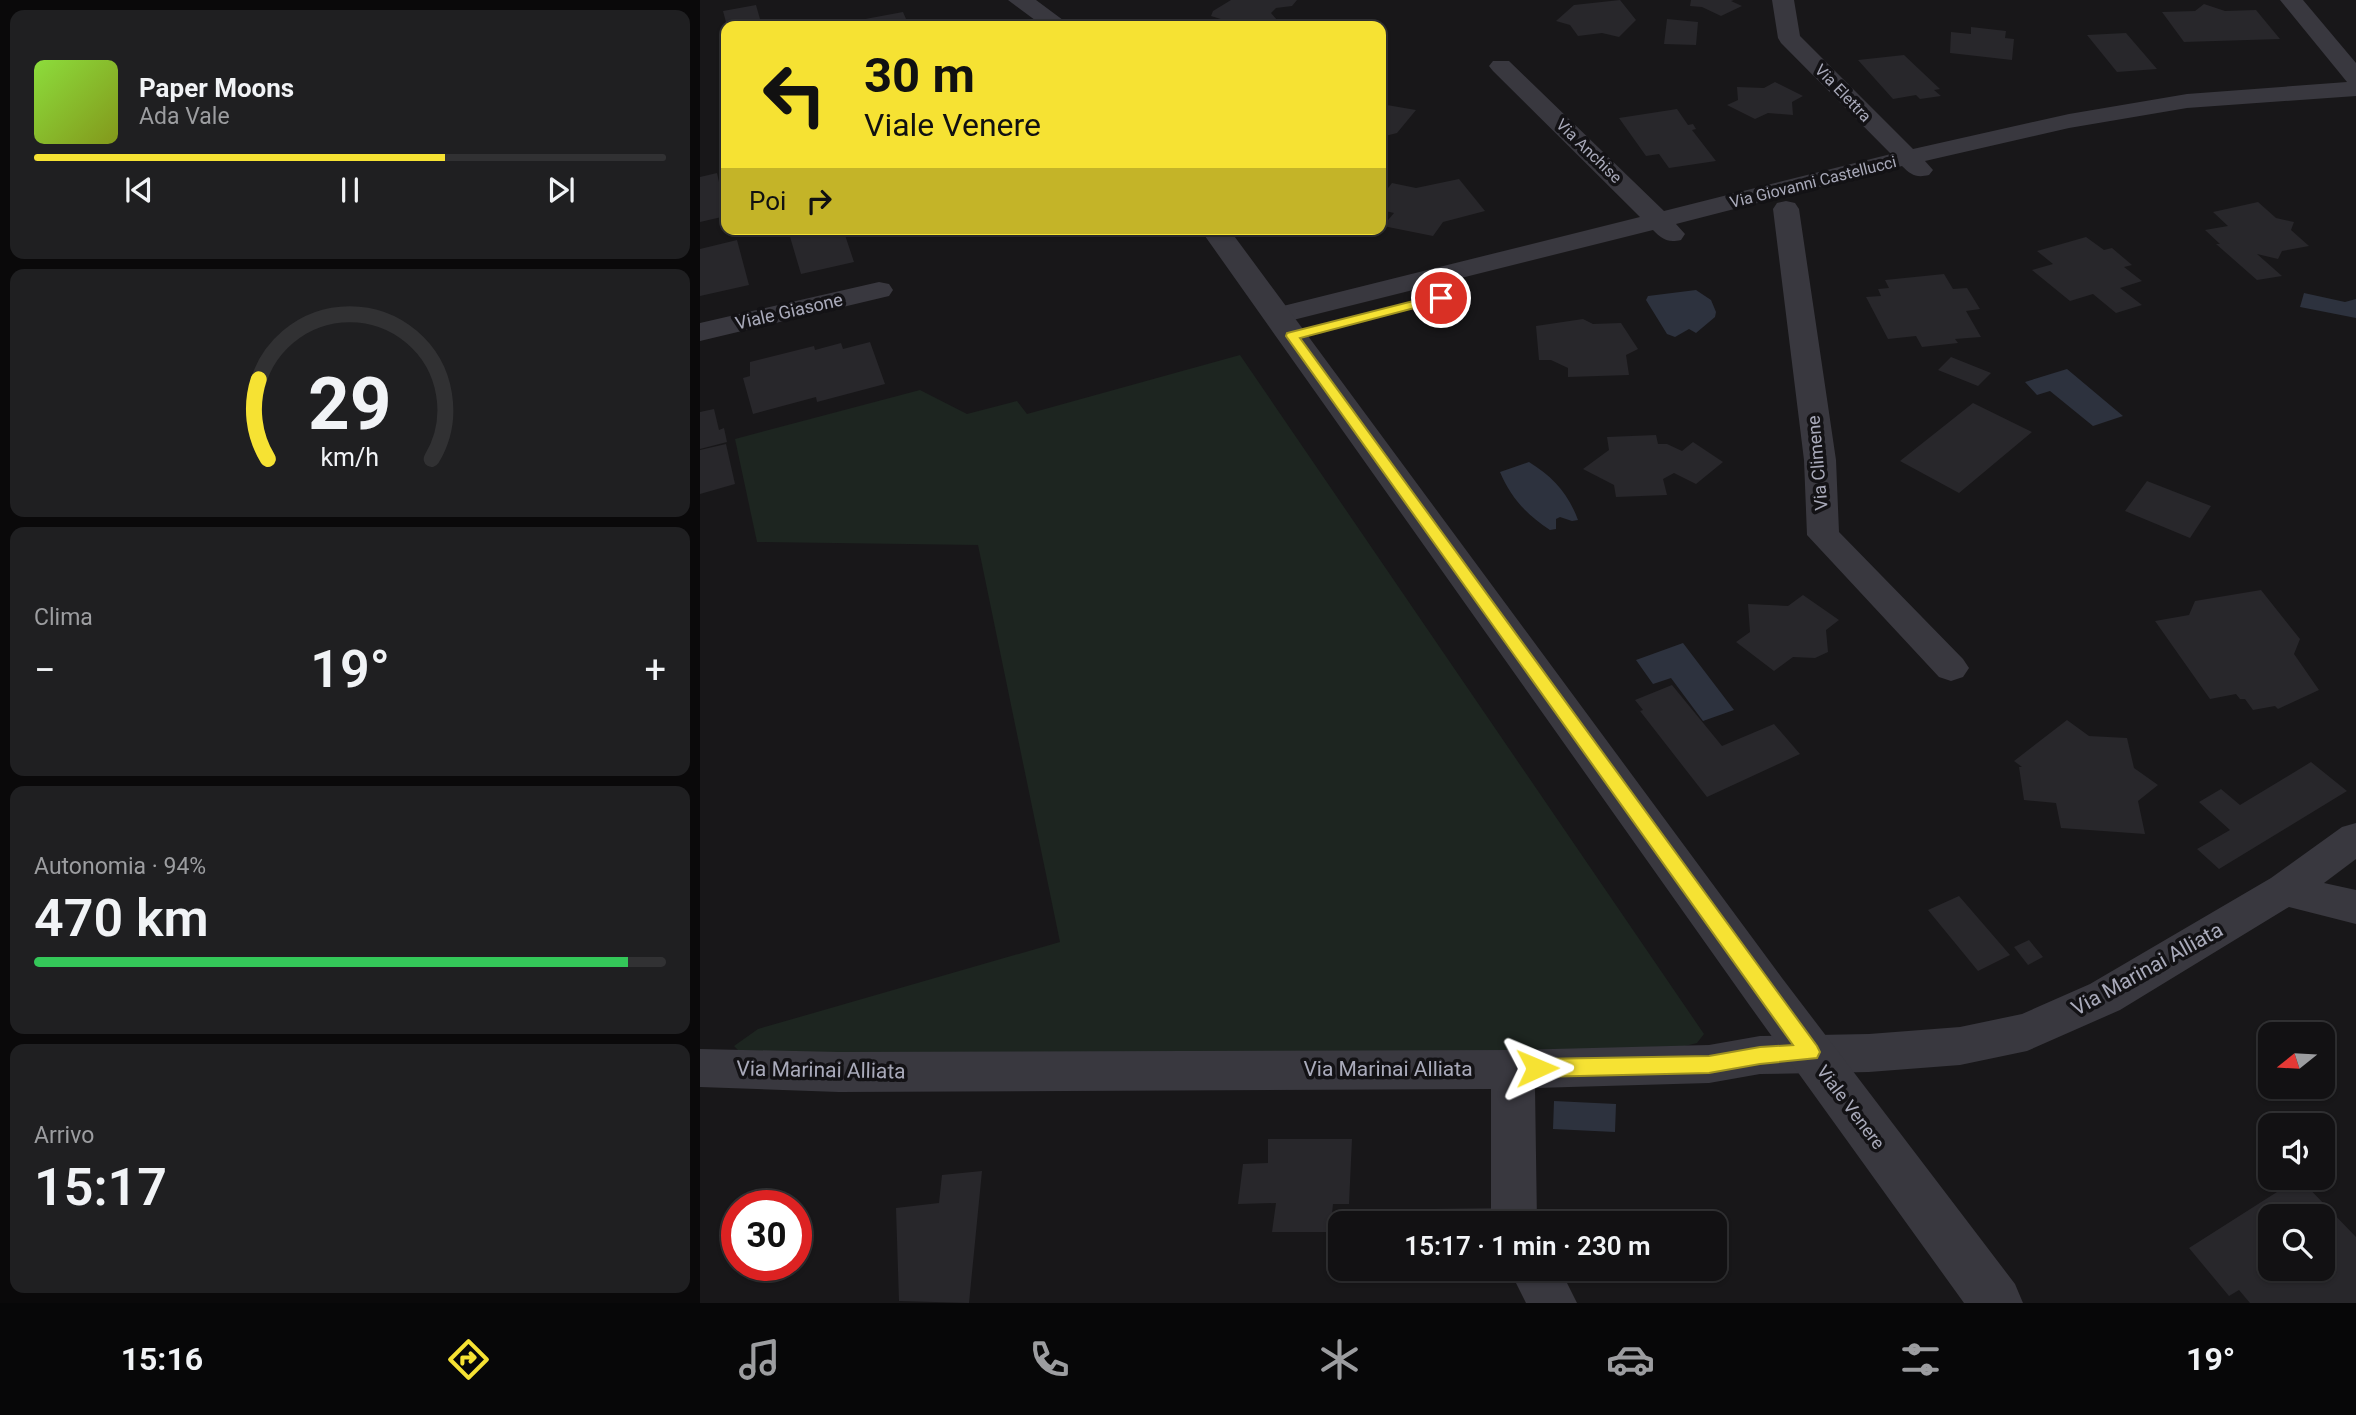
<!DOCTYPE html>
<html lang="it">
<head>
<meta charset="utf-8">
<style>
	body { margin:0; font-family:Roboto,sans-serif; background:#1f1f21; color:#f1f3f6; height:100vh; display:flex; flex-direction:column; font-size:26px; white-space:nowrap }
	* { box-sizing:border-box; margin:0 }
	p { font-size:23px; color:#9c9da0 }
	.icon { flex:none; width:38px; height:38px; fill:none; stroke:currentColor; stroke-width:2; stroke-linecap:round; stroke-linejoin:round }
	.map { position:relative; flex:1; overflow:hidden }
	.sheet { display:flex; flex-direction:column; gap:10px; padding:10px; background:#0a090a; width:700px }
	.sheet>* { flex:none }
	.banner { position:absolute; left:21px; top:21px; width:665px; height:214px; border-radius:14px; box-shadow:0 2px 5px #0004,0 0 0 2px #313133; background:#f6e233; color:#111; overflow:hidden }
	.needle { width:46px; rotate:252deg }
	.tools { position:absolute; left:1558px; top:1022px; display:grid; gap:14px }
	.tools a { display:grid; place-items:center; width:77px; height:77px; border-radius:14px; background:#121113; box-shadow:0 2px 5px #0004,0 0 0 2px #313133; font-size:35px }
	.speed { position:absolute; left:21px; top:1190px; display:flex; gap:14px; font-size:35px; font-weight:700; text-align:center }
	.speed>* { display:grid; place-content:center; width:91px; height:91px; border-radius:50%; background:#121113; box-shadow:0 2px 5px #0004,0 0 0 2px #313133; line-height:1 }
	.speed .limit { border:10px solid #d22; background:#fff; color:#111 }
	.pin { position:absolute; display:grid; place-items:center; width:60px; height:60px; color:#fff; margin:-30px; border:4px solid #fff; border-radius:50%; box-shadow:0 2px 7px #0007 }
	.me { position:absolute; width:77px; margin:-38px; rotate:89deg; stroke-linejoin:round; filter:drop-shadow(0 0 5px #0008) }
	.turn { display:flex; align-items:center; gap:24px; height:147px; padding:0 28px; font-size:32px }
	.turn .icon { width:91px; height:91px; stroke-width:2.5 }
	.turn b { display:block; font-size:49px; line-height:60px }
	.then { display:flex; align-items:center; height:66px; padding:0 28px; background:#0003; gap:14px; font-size:26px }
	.big { font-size:52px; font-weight:600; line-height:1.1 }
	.sheet .widget { flex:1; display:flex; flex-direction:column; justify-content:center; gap:10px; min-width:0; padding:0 24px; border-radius:14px; background:#1f1f21 }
	.sheet .dial { align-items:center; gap:0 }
	.dial svg { height:182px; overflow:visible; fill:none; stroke:#313133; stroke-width:7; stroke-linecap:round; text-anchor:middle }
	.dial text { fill:#f1f3f6; stroke:none }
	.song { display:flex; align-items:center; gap:21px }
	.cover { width:84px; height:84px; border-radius:10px; background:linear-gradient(135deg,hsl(90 70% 55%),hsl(70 70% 35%)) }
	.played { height:7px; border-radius:4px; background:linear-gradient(90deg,#f6e233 65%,#313133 65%) }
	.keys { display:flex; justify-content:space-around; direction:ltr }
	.heat { display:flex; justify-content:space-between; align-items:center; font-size:38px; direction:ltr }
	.charge { height:10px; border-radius:5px; background:linear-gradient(90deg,#34c759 94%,#313133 0) }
	.trip { position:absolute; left:628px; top:1211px; width:399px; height:70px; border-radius:14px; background:#121113; box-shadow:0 2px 5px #0004,0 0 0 2px #313133; font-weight:600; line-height:70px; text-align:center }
	.tab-bar { display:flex; height:112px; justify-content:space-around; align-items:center; background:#070708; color:#9c9da0 }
	.tab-bar .icon { width:49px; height:49px }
	.tab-bar .on { color:#f6e233 }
	.tab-bar b { font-size:32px; color:#f1f3f6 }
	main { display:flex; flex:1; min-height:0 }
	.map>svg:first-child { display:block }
</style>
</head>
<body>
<main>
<section class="sheet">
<div class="widget">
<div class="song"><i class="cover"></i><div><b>Paper Moons</b><p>Ada Vale</p></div></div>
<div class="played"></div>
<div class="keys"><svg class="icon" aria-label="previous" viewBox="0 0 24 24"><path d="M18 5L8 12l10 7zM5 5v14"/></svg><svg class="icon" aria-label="pause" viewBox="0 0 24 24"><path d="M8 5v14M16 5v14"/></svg><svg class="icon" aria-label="next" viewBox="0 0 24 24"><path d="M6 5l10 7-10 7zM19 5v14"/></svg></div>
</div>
<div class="widget dial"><svg viewBox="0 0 100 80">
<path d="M14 69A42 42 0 1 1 86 69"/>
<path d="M14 69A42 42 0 0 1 10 34" stroke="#f6e233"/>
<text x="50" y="56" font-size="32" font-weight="700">29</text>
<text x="50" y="72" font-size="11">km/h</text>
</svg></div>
<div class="widget"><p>Clima</p>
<div class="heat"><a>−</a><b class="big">19°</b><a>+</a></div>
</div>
<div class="widget"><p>Autonomia · 94%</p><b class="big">470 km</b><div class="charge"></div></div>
<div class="widget"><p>Arrivo</p><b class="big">15:17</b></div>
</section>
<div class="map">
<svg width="1656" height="1303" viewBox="0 0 1656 1303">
	<rect width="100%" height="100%" fill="#181719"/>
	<path fill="#1d2520" d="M540 355 1004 1034 997 1043 985 1046 821 1051 43 1055 34 1046 58 1029 360 942 278 545 57 542 35 439 220 390 267 414 317 401 327 414Z"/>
	<path fill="#2d323e" d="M996 290 1011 300 1016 312 1015 317 996 333 989 329 975 337 967 334 946 300 948 296Z
		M1604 293 1645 302 1656 299V318L1600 307Z
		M1367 369 1423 416 1393 426 1350 391 1337 395 1325 382Z
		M829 462C853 477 868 493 878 520L872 521 860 517 856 519V529L850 530C826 514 811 498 800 472Z
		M983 643 1034 710 1003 721 971 678 953 684 936 660Z
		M854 1101 916 1104 915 1132 853 1129Z"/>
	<path fill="#28272b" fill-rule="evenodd" d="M531 0H597L592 6 576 8 571 13 577 20 573 24 551 26H532L527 21 511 16 513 11Z
		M920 0 936 20 919 37 902 33 878 36 870 25 856 21 874 5Z
		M991 0H1034L1031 1 1042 6 1021 16 1002 7 990 6Z
		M1504 4 1525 11 1556 10 1580 39 1484 42 1462 12 1495 11Z
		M56 5 62 26H27L23 11Z
		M203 12 209 26H133V25Z
		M967 19 998 22 996 45 964 44Z
		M1271 27 1306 31 1305 38 1314 39 1312 60 1250 53 1251 32 1271 34Z
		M1426 33 1457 69 1417 72 1387 35Z
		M1204 55 1240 89 1234 90 1241 96 1220 99 1216 95 1193 99 1158 60Z
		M1075 82 1103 96 1092 102 1093 115 1068 113 1055 119 1027 105 1038 100 1037 87 1064 88Z
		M681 104 716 110 697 133 681 137Z
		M977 109 988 125 993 124 996 129 992 130 1016 161 969 168 959 154 946 156 919 118Z
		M17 173 23 200 26 199V216L0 222V177Z
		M759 179 785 211 743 222 733 236 683 226 694 213 681 210V197L692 183 716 188Z
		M1558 202 1576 218 1594 222 1591 230 1609 246 1582 251 1578 259 1557 254 1582 276 1557 280 1516 244H1520L1505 230 1528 226 1513 212Z
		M143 229 154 262 101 274 88 230Z
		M1386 237 1404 250 1412 248 1432 265 1424 267 1442 281 1420 288 1442 305 1416 313 1393 294 1370 301 1332 270 1353 264 1337 251Z
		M37 240 49 285 0 296V249Z
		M1244 274 1253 289 1267 288 1280 309 1266 311 1281 337 1255 339 1258 343 1222 347 1216 336 1188 339 1166 297 1181 296 1178 289 1189 288 1185 280Z
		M883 319 893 324 921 323 938 349 926 355 929 375 868 377V368L851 360H839L836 326Z
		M170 342 185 384 117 402 116 397 53 414 43 378 50 376V362L114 346 115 350 141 343 143 349Z
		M1251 357 1291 373 1278 386 1238 370Z
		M1273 403 1332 432 1259 493 1200 461Z
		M14 409 19 430 24 428 27 442 0 449V412Z
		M956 435 958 444H967L982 451 993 442 1023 462 996 484 974 473 963 479 967 495 916 497 914 485 883 469 909 450 907 437Z
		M26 444 35 484 0 494V450Z
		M1447 481 1511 506 1490 538 1425 511Z
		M1561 590 1600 639 1594 654 1619 690 1578 709 1575 706 1553 710 1545 699H1540L1536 694 1510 699 1455 621 1489 615 1495 601Z
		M1103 595 1139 620 1126 630 1128 652 1115 658 1093 657 1074 671 1036 642 1050 632 1048 604 1088 606Z
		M972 685 1022 746 1074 724 1100 754 1007 797 940 711 943 710 935 700Z
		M1367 720 1389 736 1427 738 1434 768 1458 785 1438 801 1445 834 1361 828 1356 803 1324 800 1319 767H1322L1314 761Z
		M1611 762 1647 791 1519 869 1497 849 1530 830 1499 802 1521 789 1540 805Z
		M1259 896 1310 955 1278 971 1228 910Z
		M1329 940 1343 957 1328 965 1314 947Z
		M568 1139H652L649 1204H633L630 1232H572L576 1203 538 1204 543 1164 568 1163Z
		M282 1171 269 1303 199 1301 196 1208 239 1203 242 1175Z
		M1599 1178 1656 1237V1303H1550L1539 1290 1529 1296 1489 1248ZM1570 1216H1622V1269H1570Z
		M793 1208 794 1223H730L731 1209Z"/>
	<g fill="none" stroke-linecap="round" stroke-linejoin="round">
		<path fill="#39383f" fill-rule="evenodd" d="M1072 0H1094L1100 36 1213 149 1369 114 1487 94 1647 82 1580 0H1603L1656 63V96L1487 108 1369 128 1225 161 1233 170 1229 175C1216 178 1211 175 1202 166L976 224 985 234 981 240C967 243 962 239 953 230L577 324 567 322 563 316 567 310 940 217 793 71 789 66 793 61H809L964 211 1191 154 1081 43 1078 38Z
			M1086 201 1095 203 1099 209 1136 460 1139 532 1263 659 1269 668 1263 677 1251 681 1239 677 1107 535 1104 460 1073 209 1077 203Z
			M179 282 189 284 193 290 189 296 0 341V323Z
			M1656 823V859L1624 883 1656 890V924L1589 907 1420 1010 1327 1051 1260 1065 1169 1072 1060 1074 1009 1083 835 1088 837 1223H791V1089L139 1092 0 1087V1049L139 1052 813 1050 1009 1045 1060 1036 1169 1034 1260 1027 1322 1014 1390 984 1571 878 1642 827Z
			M809 1269H860L877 1303H826Z"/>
		<path fill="#39383f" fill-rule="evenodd" d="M308 0H336L371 26H343Z
			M500 229H529L1082 978 1315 1284 1323 1303H1264L1050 1006Z"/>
	</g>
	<path fill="#f6e233" stroke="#a09321" stroke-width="2" d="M741 294 745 295V300L600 338 1117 1046 1120 1052 1117 1058 1060 1064 1009 1073 837 1077 830 1074 827 1068 830 1062 837 1059 1009 1056 1060 1047 1093 1045 586 336 587 333Z"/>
	<g text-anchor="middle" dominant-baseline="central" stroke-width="7" stroke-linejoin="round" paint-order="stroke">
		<g font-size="16" fill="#a9aaba" stroke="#131215">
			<text transform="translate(1143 93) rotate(46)">Via Elettra</text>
			<text transform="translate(889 151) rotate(44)">Via Anchise</text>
			<text transform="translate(1113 182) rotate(-14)">Via Giovanni Castellucci</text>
		</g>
		<g font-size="18" fill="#a9aaba" stroke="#131215">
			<text transform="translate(89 311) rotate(-13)">Viale Giasone</text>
			<text transform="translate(1117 463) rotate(-95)">Via Climene</text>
			<text transform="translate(1151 1107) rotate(53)">Viale Venere</text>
		</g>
		<g font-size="21" fill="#a9aaba" stroke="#131215">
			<text transform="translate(1447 969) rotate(-29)">Via Marinai Alliata</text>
			<text x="688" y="1069">Via Marinai Alliata</text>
			<text transform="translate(121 1070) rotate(1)">Via Marinai Alliata</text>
		</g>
	</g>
</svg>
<div class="tools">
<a><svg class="needle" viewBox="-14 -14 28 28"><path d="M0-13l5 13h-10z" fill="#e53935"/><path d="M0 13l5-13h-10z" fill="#9c9da0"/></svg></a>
<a><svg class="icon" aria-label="sound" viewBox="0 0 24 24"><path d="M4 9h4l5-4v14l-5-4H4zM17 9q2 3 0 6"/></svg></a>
<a><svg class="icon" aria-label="search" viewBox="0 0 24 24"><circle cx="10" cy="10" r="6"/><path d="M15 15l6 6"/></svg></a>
</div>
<div class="speed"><div class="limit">30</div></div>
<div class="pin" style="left:741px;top:298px;background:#d93025"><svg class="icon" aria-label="arrive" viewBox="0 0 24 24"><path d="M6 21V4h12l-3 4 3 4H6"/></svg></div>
<svg class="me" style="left:837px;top:1068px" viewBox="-20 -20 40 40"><path d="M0-17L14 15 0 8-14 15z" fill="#f6e233" stroke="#fff" stroke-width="4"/></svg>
<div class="trip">15:17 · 1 min · 230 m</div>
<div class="banner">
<div class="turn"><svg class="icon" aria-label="left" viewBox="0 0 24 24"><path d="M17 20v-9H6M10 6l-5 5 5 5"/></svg><div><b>30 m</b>Viale Venere</div></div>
<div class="then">Poi<svg class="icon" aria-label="right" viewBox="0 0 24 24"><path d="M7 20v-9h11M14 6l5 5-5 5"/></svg></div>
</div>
</div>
</main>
<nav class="tab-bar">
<b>15:16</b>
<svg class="icon on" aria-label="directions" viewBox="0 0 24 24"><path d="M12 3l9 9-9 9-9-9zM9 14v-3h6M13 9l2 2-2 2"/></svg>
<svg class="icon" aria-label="music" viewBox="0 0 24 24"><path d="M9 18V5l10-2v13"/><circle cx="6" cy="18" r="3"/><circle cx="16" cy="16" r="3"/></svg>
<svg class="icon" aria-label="phone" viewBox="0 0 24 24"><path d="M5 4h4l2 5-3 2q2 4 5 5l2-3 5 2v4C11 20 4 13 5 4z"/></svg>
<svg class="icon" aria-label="climate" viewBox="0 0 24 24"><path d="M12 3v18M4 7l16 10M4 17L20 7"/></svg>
<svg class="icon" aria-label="car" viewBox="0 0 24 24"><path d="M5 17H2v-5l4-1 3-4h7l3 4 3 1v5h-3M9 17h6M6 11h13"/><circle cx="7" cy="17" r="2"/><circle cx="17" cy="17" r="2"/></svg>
<svg class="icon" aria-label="filters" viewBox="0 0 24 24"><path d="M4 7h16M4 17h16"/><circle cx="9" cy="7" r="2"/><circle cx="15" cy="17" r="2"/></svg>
<b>19°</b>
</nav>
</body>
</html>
